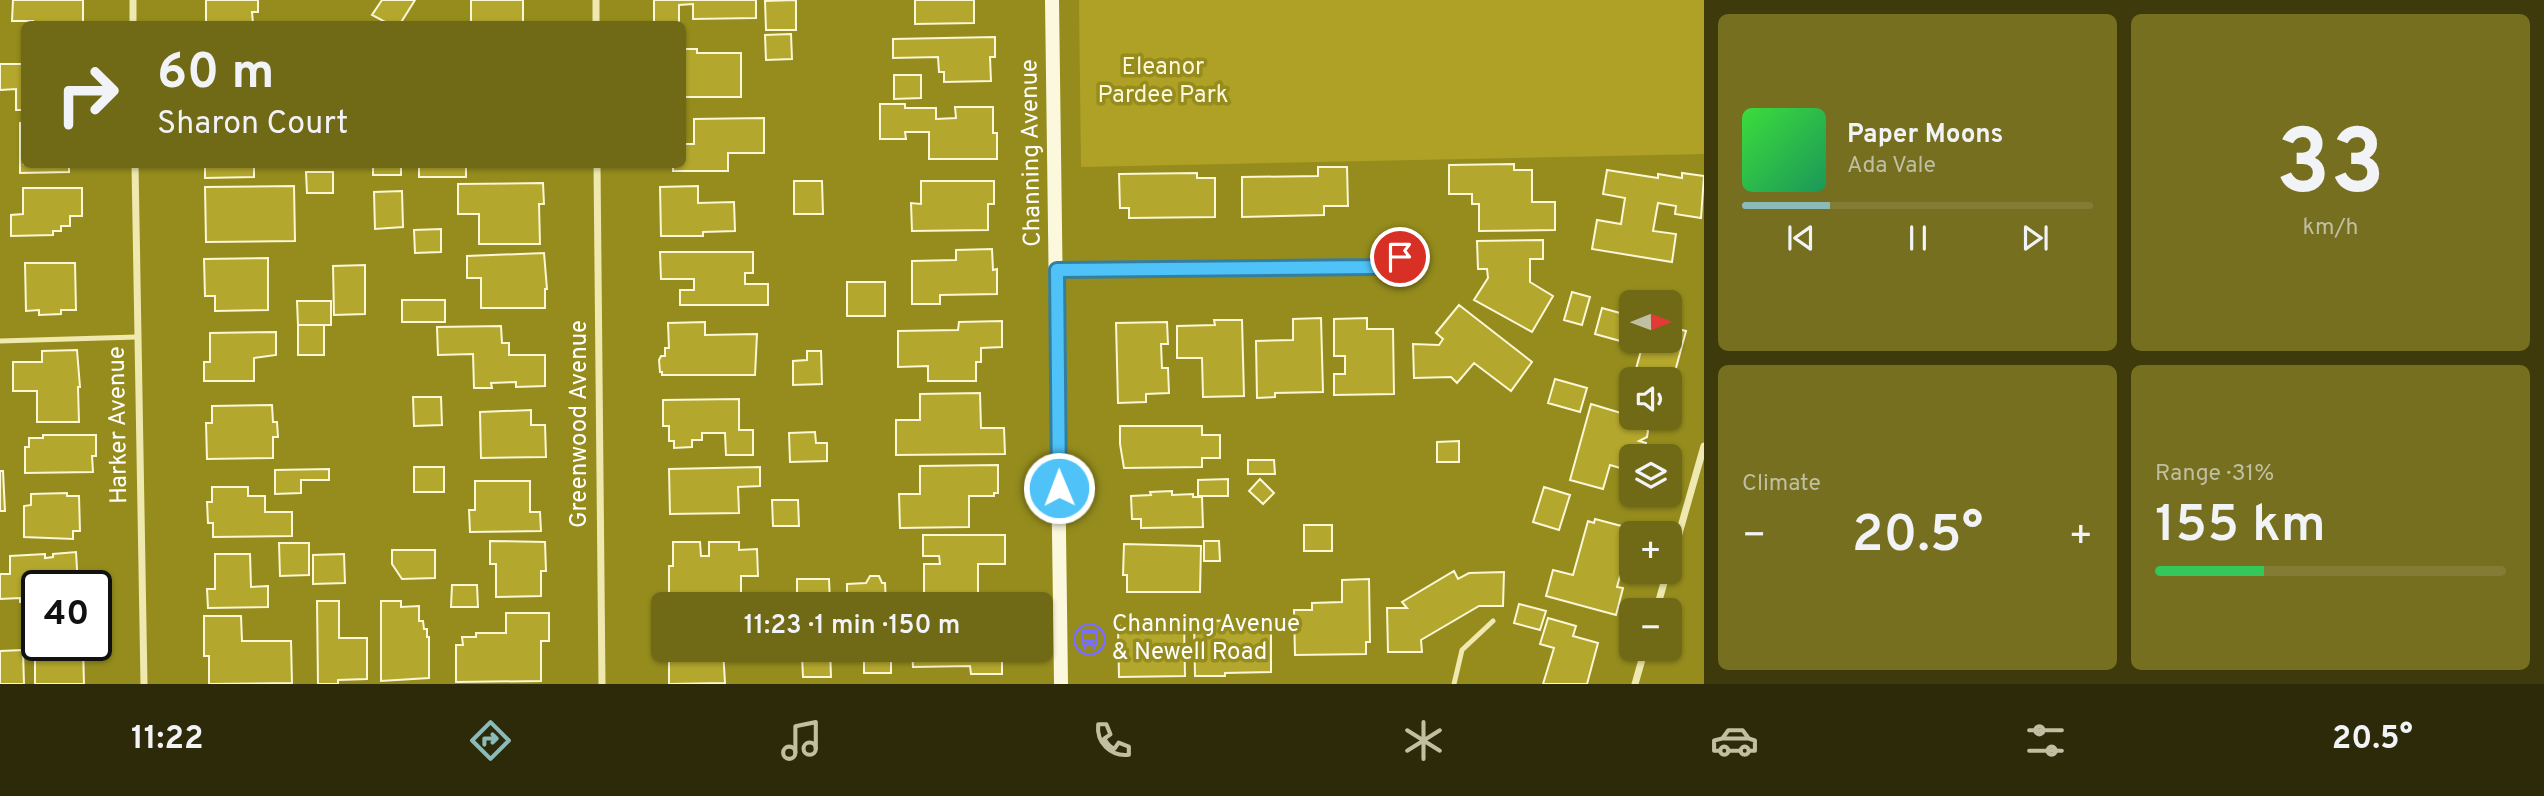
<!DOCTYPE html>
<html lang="en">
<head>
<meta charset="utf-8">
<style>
	body { margin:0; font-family:Overpass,sans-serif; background:#756f1f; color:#f1f3f6; height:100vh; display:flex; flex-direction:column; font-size:26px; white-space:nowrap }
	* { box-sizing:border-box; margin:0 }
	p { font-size:23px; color:#c0bfa1 }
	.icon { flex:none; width:38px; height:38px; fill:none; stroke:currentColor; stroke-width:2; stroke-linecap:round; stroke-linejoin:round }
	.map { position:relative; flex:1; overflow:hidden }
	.details { display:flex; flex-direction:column; gap:14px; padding:14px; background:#3e3a0c; width:840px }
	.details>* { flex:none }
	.top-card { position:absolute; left:21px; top:21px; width:665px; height:147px; border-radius:10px; box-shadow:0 2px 5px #0004; background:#706916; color:#f1f3f6; overflow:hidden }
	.needle { width:46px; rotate:89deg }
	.tools { position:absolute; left:1619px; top:290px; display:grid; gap:14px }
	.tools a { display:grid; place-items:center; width:63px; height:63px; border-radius:10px; background:#706916; box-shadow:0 2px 5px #0004; font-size:35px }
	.speed { position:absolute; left:21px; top:570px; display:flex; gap:14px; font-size:35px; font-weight:700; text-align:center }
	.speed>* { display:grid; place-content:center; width:91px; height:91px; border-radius:50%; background:#706916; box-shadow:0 2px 5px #0004; line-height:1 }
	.speed .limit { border:4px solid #111; border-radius:10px; background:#fff; color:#111 }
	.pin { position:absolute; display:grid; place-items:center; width:60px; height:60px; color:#fff; margin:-30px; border:4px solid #fff; border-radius:50%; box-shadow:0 2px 7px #0007 }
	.me { position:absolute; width:77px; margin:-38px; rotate:359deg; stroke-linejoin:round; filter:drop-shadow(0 0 5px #0008) }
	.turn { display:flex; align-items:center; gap:24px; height:147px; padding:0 21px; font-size:32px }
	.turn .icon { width:91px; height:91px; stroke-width:2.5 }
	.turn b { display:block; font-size:49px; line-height:60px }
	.big { font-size:52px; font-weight:600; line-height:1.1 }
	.details .card { flex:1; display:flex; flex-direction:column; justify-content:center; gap:10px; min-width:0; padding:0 24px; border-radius:10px; background:#756f1f }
	.details .dial { align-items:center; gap:0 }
	.dial b { font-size:91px; line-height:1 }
	.song { display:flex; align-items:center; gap:21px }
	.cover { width:84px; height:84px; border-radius:10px; background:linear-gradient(135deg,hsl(120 70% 55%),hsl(150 70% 35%)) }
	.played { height:7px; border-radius:4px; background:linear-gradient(90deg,#8bbbb9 25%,#827c35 25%) }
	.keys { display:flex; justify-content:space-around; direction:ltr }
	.heat { display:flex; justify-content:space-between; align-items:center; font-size:38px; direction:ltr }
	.charge { height:10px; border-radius:5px; background:linear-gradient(90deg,#34c759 31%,#827c35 0) }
	.details .tiles { flex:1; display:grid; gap:14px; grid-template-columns:repeat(2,1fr) }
	.trip { position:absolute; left:651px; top:592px; width:402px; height:70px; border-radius:10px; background:#706916; box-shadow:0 2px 5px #0004; font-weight:600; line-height:70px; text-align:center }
	.dock { display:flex; height:112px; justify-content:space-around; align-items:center; background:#2d2a09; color:#c0bfa1 }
	.dock .icon { width:49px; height:49px }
	.dock .current { color:#8bbbb9 }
	.dock b { font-size:32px; color:#f1f3f6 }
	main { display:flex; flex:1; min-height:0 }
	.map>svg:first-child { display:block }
</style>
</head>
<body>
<main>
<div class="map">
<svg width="1704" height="684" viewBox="0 0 1704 684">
	<rect width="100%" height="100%" fill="#958c1d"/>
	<path fill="#aea126" d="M1079 0H1704V154L1081 167Z"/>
	<path fill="#b3a72d" stroke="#fbf7d7" stroke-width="2" d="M13 0H83V24H33V21H12Z
		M206 0H258V12H252L253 24H206Z
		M382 0H415L400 24H389L372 15Z
		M471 0H523V24H471Z
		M654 0H756V18L693 19V4L679 5V24H654Z
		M796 0V30H766L765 1Z
		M915 0H974V23L915 24Z
		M791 34 792 59 766 60 765 35Z
		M995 37V57H990L991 81 944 82V72H939L938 57 893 58V39Z
		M682 49H697V53H741V97H682Z
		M0 64H24V110H16V89L0 90Z
		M894 75H921V98L894 99Z
		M880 104H905V108H936V119L956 118 955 107H993V133H997V159H929V132H905L906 139H880Z
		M764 118V153H728V171H673V164H682V144H694V119Z
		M24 122V164H69V172L20 173V123Z
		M205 164H254V177L205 178Z
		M373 164H401V175H373Z
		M419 164H466V177H419Z
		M1514 164V170H1532V202H1555V230L1479 231V204H1472V194H1449V165Z
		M1318 167H1347L1348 206H1324V215L1242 217V177L1318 176Z
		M1607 170 1658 178V174L1682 178V173L1704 176 1701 218 1675 214 1676 206 1658 203 1653 231 1676 234 1672 262 1592 249 1597 220 1621 224 1625 198 1603 194Z
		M306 172H333V193H307Z
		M1197 173V178H1215V217L1129 218V208H1120L1119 174Z
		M794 181H822L823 214H794Z
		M921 181H994V204H988V230L912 231 911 203 921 204Z
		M543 183 544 204H539L540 244H479V214H458V184Z
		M294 186 295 241 206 242 205 187Z
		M698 186V203L734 202 735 231 703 232V236H661L660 187Z
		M23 188H82V216H70V226H61V231H53V235L11 236V215L23 214Z
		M402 191 403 227 375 229 374 192Z
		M441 229V252L415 253 414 230Z
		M1543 240V259H1530V282L1553 296 1532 332 1474 300 1488 278 1487 269H1478L1477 241Z
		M992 249 993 270 997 269V294L940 295V304H912V261L956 260V250Z
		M660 252H753V273H745V284H768V305H680V290H694V279H661Z
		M544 253 547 289H545V308H481V278H467V256Z
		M268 258V310L215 311V296H205L204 259Z
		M25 263H75L76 310H61V314L39 315V310L26 311Z
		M365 265V314L334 315 333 266Z
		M847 282H885V316H847Z
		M1572 292 1590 297 1582 325 1564 320Z
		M402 300H445V322H402Z
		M297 301H331V325H298Z
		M1459 305 1532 362 1511 391 1474 363 1457 383 1451 377 1414 378 1413 344 1439 345 1443 339 1436 333Z
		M1602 308 1627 315 1628 309 1631 310V341H1670V321L1677 323 1675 328 1686 331 1670 390V380H1633L1642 347 1595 334Z
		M1321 318 1323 392 1275 393V397L1257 398 1256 341 1293 340V319Z
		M1367 318V329H1393L1394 394 1334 395V374H1345V356H1334V319Z
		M1214 320H1242L1244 396 1203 397 1202 358H1177V326L1215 325Z
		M1002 321V347L981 348V362H976V381H928V366L898 367V331L958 330 959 322Z
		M705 322V335L757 334 755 375H662V372H660L659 360 661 356H665V348H669L668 323Z
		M1167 322 1168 344H1161L1162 368H1168L1169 393 1146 394V402L1118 403 1116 323Z
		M298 325H324V355H298Z
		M501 326 502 343H509V355H545V386L516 387V382L491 383 492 388H474L473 354 438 355 437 327Z
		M276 332V355L254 358V381H204V362H210V333Z
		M77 350 80 387H78L79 422H37V391H13V362H42V351Z
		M807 351H821L822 384 793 385V361L807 360Z
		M1555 379 1587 388 1580 412 1548 403Z
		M980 393 981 428H1004L1005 454 896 455V420H920V394Z
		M413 397H441L442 425 414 426Z
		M739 399V430H753V455H726L725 433H702V440H692V447L674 448V441H669V426H663V400Z
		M1591 404 1631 416V418H1639L1638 422 1644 424 1648 431 1647 437 1639 441 1646 443 1642 457H1631V467L1627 470 1610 465 1603 489 1570 480Z
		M272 405 273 422H277L278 437H273V458L207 459 206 423H212V406Z
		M531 410V425H545L546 457 481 458 480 412Z
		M1120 426H1202V435H1220V458H1202V467L1124 468 1120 444Z
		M815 432 816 443H827V461L790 462 789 433Z
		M43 435H96V456H92L93 472 25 473V447H29V438H43Z
		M1459 441V462H1437V442Z
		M1248 460H1274L1275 474H1248Z
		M998 465V493H994V496H969V527L900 528 899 494H920V466Z
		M414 467H444V492H414Z
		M760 467V486L738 487 739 513 670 514 669 469Z
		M329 469V480H301V493L275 494V470Z
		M0 471H3L5 511H0Z
		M1228 479V496H1198V480Z
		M1260 479 1274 493 1263 504 1249 491Z
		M475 481H530V512H540L541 531 470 532 469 510H475Z
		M212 487H248V496H265V512H292V536L213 537V523H208L207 502H212Z
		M1544 487 1570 495 1559 530 1533 522Z
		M1172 491V495L1193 494V497H1202L1203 527 1141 528V519H1132L1131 496 1151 495 1150 492Z
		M67 493V496H79L80 531H73V539L24 537V506L31 505V494Z
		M772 500H798L799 526H773Z
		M1595 519 1633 529 1617 587 1623 588 1616 615 1546 596 1553 570 1573 575 1588 521 1594 523Z
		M1304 525H1332V551H1304Z
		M923 535H1005V564H978V597H924V564H940L939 556H923Z
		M490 541 545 542 546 571H541V596L496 597V564H490Z
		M1204 541H1219L1220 561H1204Z
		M673 542H700L701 556H709V542H739V550L757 549 758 576H741V596L669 597V566H673Z
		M279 543H309V575L280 576Z
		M1124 544 1201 546 1200 592H1127V575H1123Z
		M392 550H435V578L402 579 392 564Z
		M76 552 78 586H37V601L20 602V598L0 599V574H10V556L45 554V558L53 557V554Z
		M215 554H250L251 587 268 586V607L208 608 207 589H215Z
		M344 554 345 583 313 584V555Z
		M1454 571 1458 579 1469 573 1504 572 1503 606H1479L1421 640 1422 652H1388L1387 608H1407L1402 602Z
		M870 576H879L882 583H885L886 604H841V598H847V584L866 583Z
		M797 579H829L830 604H786V596L797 595Z
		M1369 579 1370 642H1366V654L1295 655 1294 610H1312V603L1342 602V580Z
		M452 585H477L478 607H451Z
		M317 601H339V638H367V679L338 680V684H318Z
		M381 601H401V607L419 606V621H423L424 629H427V637H429V678L381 681Z
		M1519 604 1546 611 1540 630 1514 623Z
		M506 613H549V641H541V681L456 682V645H463L462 637H476V633H506Z
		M204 616H241L242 641H291L292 683 209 684V656H204Z
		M1548 618 1576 626 1573 636 1598 643 1587 684H1543L1554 648 1540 644Z
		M1184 619 1185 676 1119 677 1118 626 1146 625V620Z
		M1271 620V672L1225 673V676H1195L1194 621Z
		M52 646H83L84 684H35V656H52Z
		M669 649H723L725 683 669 684Z
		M781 649H830L831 677H803L802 656H782Z
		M864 649H891V673H864Z
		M912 649H1002V674H971L970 666 913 667Z
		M23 650 24 684H0V651Z"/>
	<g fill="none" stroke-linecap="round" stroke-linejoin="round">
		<path stroke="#efe9b0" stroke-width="5" d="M0 341 137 337
			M1454 684 1462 650 1493 621"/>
		<path stroke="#efe9b0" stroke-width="7" d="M133 0V24
			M596 0V24
			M135 164 144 684
			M597 164 602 684
			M1057 270 1374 267 1400 257
			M1670 565 1704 446
			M1656 611 1667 572
			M1635 684 1645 649"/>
		<path stroke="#fbf8de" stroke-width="14" d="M1052 0 1061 684"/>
	</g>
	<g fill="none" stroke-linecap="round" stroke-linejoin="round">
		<defs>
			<path id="route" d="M1059 488 1057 270 1374 267 1400 257"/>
		</defs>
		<use href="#route" stroke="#337fa1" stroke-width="18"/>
		<use href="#route" stroke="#4fc3f7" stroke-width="12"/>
	</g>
	<defs>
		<symbol id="bus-ring" viewBox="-11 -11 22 22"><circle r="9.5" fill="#958c1d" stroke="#796ffe" stroke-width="1.5"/><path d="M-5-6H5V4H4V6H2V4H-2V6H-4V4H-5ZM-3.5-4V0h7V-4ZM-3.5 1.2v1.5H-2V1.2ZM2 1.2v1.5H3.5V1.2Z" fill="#796ffe"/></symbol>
	</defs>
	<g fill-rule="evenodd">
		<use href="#bus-ring" x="1072" y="622" width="35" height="35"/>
	</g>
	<g text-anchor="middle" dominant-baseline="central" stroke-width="7" stroke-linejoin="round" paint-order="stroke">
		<g font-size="24" fill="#fbf7d7" stroke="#958c1d">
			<text x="1163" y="68">Eleanor<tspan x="1163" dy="28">Pardee Park</tspan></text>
		</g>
		<g font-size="24" fill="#fff" stroke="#958c1d">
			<text transform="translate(1032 153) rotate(-91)">Channing Avenue</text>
			<text transform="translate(580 424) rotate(-90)">Greenwood Avenue</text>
			<text transform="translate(119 425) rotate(-91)">Harker Avenue</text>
		</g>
		<g font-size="24" fill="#fff" stroke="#958c1d" text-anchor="start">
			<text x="1112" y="625">Channing Avenue<tspan x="1112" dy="28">&amp; Newell Road</tspan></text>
		</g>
	</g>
</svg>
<div class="tools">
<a><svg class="needle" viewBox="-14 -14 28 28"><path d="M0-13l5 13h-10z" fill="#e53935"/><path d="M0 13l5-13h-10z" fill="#c0bfa1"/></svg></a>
<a><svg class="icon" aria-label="sound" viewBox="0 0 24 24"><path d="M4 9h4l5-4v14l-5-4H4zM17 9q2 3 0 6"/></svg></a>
<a><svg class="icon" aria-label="layers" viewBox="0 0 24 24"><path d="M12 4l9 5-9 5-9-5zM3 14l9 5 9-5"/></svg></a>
<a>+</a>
<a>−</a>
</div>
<div class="speed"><div class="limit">40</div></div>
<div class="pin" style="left:1400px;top:257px;background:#d93025"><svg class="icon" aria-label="arrive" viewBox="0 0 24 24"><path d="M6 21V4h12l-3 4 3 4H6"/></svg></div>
<svg class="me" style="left:1059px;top:488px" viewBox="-20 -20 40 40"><circle r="17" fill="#4fc3f7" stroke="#fff" stroke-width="3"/><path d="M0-11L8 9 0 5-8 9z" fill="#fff"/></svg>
<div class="trip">11:23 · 1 min · 150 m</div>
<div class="top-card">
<div class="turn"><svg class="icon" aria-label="right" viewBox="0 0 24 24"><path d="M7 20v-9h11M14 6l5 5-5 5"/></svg><div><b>60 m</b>Sharon Court</div></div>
</div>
</div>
<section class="details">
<div class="tiles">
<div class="card">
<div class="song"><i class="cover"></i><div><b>Paper Moons</b><p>Ada Vale</p></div></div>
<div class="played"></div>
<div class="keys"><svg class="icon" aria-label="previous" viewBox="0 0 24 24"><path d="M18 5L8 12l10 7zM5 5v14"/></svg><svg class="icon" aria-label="pause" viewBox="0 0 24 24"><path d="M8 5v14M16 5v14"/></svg><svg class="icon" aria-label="next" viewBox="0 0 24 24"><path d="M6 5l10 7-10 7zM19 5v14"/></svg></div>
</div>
<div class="card dial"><b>33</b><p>km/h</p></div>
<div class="card"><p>Climate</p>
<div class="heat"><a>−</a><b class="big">20.5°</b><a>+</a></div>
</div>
<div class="card"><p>Range · 31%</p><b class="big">155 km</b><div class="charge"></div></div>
</div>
</section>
</main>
<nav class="dock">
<b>11:22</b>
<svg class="icon current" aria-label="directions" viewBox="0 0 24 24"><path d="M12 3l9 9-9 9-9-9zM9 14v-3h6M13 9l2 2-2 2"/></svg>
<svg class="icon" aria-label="music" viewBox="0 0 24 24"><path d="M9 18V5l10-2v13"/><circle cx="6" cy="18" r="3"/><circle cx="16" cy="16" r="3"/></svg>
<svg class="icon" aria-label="phone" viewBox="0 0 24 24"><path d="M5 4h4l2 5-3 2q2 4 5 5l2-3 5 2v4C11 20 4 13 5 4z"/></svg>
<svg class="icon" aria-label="climate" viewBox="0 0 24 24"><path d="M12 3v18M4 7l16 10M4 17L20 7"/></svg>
<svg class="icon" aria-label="car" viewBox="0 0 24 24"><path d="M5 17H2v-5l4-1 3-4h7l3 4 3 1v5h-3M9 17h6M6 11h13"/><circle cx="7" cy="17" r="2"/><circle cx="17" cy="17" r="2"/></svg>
<svg class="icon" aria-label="filters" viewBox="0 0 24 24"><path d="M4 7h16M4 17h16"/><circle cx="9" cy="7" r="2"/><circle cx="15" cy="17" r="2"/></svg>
<b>20.5°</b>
</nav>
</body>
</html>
